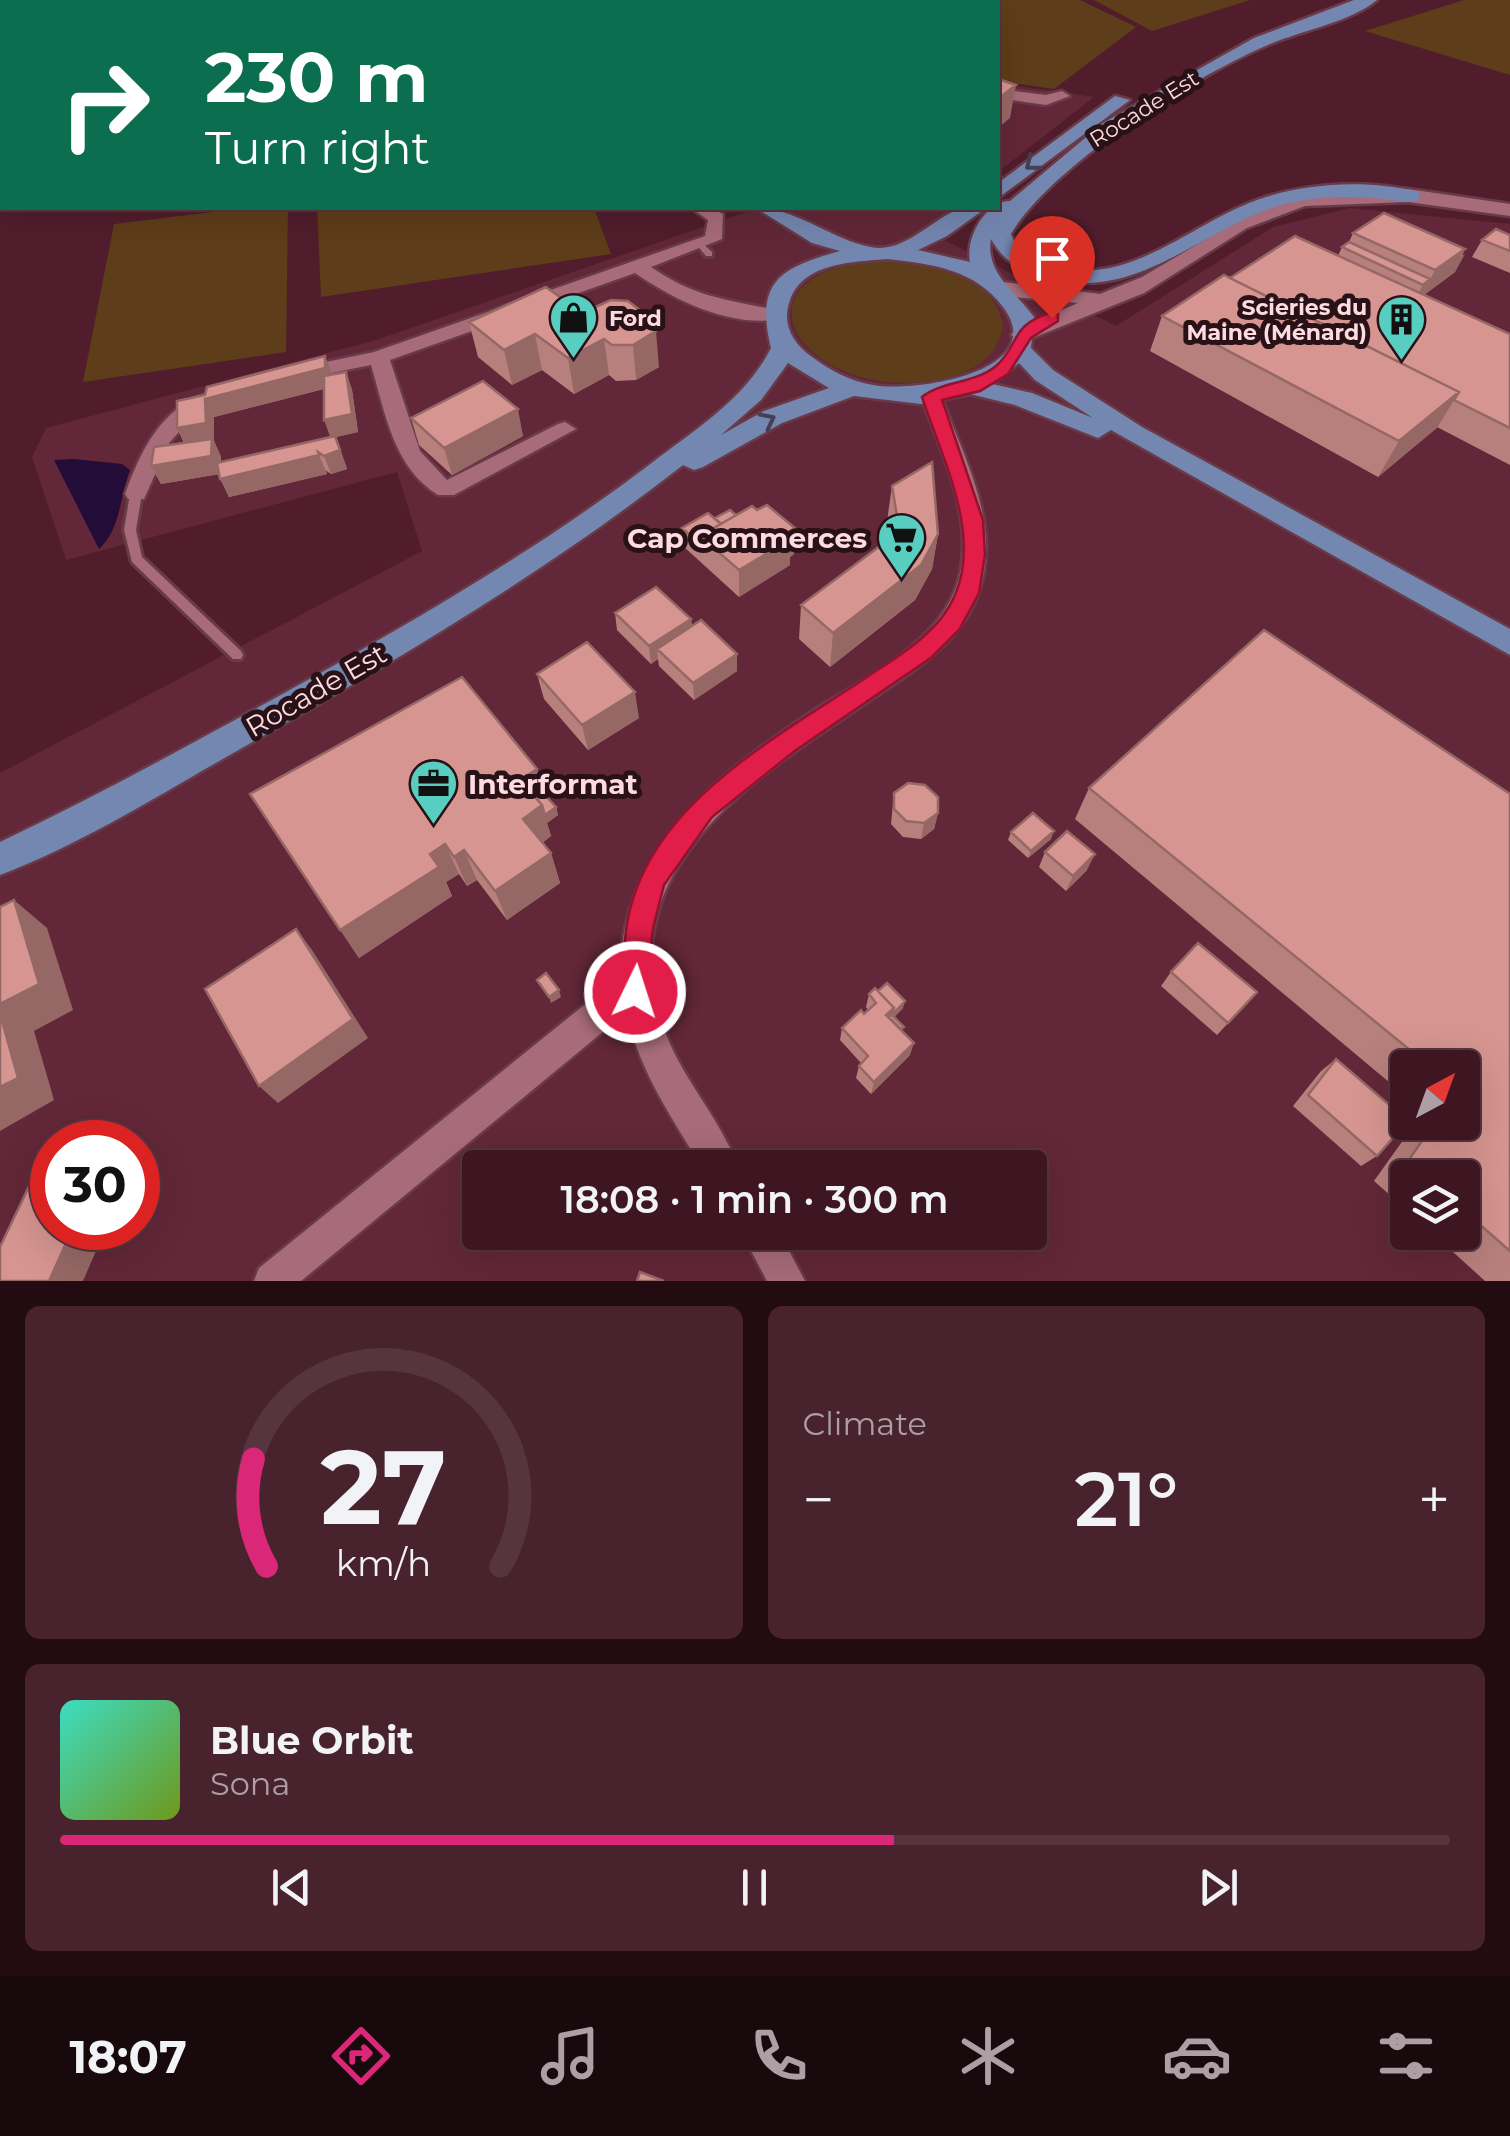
<!DOCTYPE html>
<html lang="en">
<head>
<meta charset="utf-8">
<style>
	body { margin:0; font-family:Montserrat,sans-serif; background:#48232e; color:#f1f3f6; height:100vh; display:flex; flex-direction:column; font-size:38px; white-space:nowrap }
	* { box-sizing:border-box; margin:0 }
	p { font-size:32px; color:#ad9fa5 }
	.icon { flex:none; width:55px; height:55px; fill:none; stroke:currentColor; stroke-width:2; stroke-linecap:round; stroke-linejoin:round }
	.map { position:relative; height:1281px; overflow:hidden }
	.sheet { display:flex; flex-direction:column; gap:25px; padding:25px; background:#220c12; flex:1 }
	.sheet>* { flex:none }
	.banner { position:absolute; left:0px; top:0px; width:1000px; height:210px; box-shadow:0 10px 40px #0002,0 0 0 2px #56353f; background:#0b6e4f; color:#fff; overflow:hidden }
	.needle { width:65px; rotate:41deg }
	.tools { position:absolute; left:1390px; top:1050px; display:grid; gap:20px }
	.tools a { display:grid; place-items:center; width:90px; height:90px; border-radius:10px; background:#3d1621; box-shadow:0 10px 40px #0002,0 0 0 2px #56353f; font-size:50px }
	.speed { position:absolute; left:30px; top:1120px; display:flex; gap:20px; font-size:50px; font-weight:700; text-align:center }
	.speed>* { display:grid; place-content:center; width:130px; height:130px; border-radius:50%; background:#3d1621; box-shadow:0 10px 40px #0002,0 0 0 2px #56353f; line-height:1 }
	.speed .limit { border:15px solid #d22; background:#fff; color:#111 }
	.pin { position:absolute; display:grid; place-items:center; width:85px; height:85px; color:#fff; margin:-102px -42px; border-radius:50% 50% 50% 0; rotate:-45deg; box-shadow:0 0 10px #0007 }
	.pin .icon { rotate:45deg }
	.me { position:absolute; width:110px; margin:-55px; rotate:4deg; stroke-linejoin:round; filter:drop-shadow(0 0 8px #0008) }
	.turn { display:flex; align-items:center; gap:35px; height:210px; padding:0 40px; font-size:45px }
	.turn .icon { width:130px; height:130px; stroke-width:2.5 }
	.turn b { display:block; font-size:70px; line-height:85px }
	.big { font-size:75px; font-weight:600; line-height:1.1 }
	.sheet .card { flex:1; display:flex; flex-direction:column; justify-content:center; gap:15px; min-width:0; padding:0 35px; border-radius:15px; background:#48232e }
	.sheet .dial { align-items:center; gap:0 }
	.dial svg { height:260px; overflow:visible; fill:none; stroke:#56353f; stroke-width:7; stroke-linecap:round; text-anchor:middle }
	.dial text { fill:#f1f3f6; stroke:none }
	.song { display:flex; align-items:center; gap:30px }
	.cover { width:120px; height:120px; border-radius:15px; background:linear-gradient(135deg,hsl(170 70% 55%),hsl(80 70% 35%)) }
	.played { height:10px; border-radius:5px; background:linear-gradient(90deg,#db2777 60%,#56353f 60%) }
	.keys { display:flex; justify-content:space-around; direction:ltr }
	.heat { display:flex; justify-content:space-between; align-items:center; font-size:55px; direction:ltr }
	.sheet .tiles { flex:1; display:grid; gap:25px; grid-template-columns:1fr 1fr }
	.card:last-child { grid-column:span 2 }
	.trip { position:absolute; left:462px; top:1150px; width:585px; height:100px; border-radius:10px; background:#3d1621; box-shadow:0 10px 40px #0002,0 0 0 2px #56353f; font-weight:600; line-height:100px; text-align:center }
	.menu { display:flex; height:160px; justify-content:space-around; align-items:center; background:#18090d; color:#ad9fa5 }
	.menu .icon { width:70px; height:70px }
	.menu .selected { color:#db2777 }
	.menu b { font-size:45px; color:#f1f3f6 }
	.map>svg:first-child { display:block }
</style>
</head>
<body>
<div class="map">
<svg width="1510" height="1281" viewBox="0 0 1510 1281">
	<rect width="100%" height="100%" fill="#511d2c"/>
	<path fill="#622738" fill-rule="evenodd" d="M998 83 1094 97 998 172Z
		M758 208H952L924 230 1116 326 1273 227 1350 208 1510 224V1281H0V773L422 551 397 472 66 560 32 457 46 428 376 340ZM1408 1068H1462V1122H1408ZM52 1142H138V1228H52ZM480 1168H1030V1232H480ZM1408 1178H1462V1232H1408Z"/>
	<path fill="#5e3d1a" d="M702 0H1080L1136 27 1054 89 998 81V2H699Z
		M1094 0H1250L1152 31Z
		M1464 0H1510V75L1365 31Z
		M246 208H288L286 352 83 382 114 224Z
		M317 208H594L611 254 321 297Z
		M891 258C936 265 992 272 1003 325 999 355 975 372 946 378 806 410 710 270 891 258Z"/>
	<path fill="#240c38" d="M73 459 122 464 130 470C119 499 121 529 99 549L54 460Z"/>
	<g fill="none" stroke-linecap="round" stroke-linejoin="round">
		<path stroke="#240c38" stroke-width="5" d="M107 0 134 2
			M282 2 288 0"/>
		<defs>
			<path id="lane" d="M700 241 712 252V256H706L696 244Z
				M136 490 142 494 136 530 142 557 241 651 243 655 241 659H233L132 562 124 530 130 494Z"/>
			<path id="street" d="M998 89 1046 95 1062 91 1070 96 1046 105 998 98Z
				M691 208H711L723 214 722 239 651 267C697 299 728 299 780 311V319C731 328 674 300 635 273L390 360 420 451 447 480 558 424 565 422 576 429 454 495H438C393 467 385 412 371 365L297 380 287 374 297 368 374 352 705 236 708 220Z
				M931 390 941 397C962 451 995 513 984 572 973 635 921 666 872 699 779 762 639 844 652 976 660 1061 710 1096 739 1168H702C672 1117 638 1070 627 1012L301 1281H254L259 1268 599 993 622 981C617 952 626 919 636 892 668 812 739 761 808 714 863 678 945 644 960 573 973 514 941 451 921 397Z
				M206 394 216 401 187 423 169 443 144 499H128L125 494C140 453 160 408 206 394Z
				M741 1232H779L805 1281H767Z"/>
			<path id="secondary" d="M1408 189 1510 204V216L1408 202 1305 206 1247 228 1144 293 1023 342 1011 335 1015 330 1078 303 1003 296 992 289 1003 282 1100 294 1142 277 1264 205 1338 190Z"/>
			<path id="primary" d="M384 0H404L405 2H386Z
				M1354 0H1377C1350 22 1303 30 1270 44 1196 75 1051 166 1011 234 1018 251 1033 261 1052 266 1132 289 1194 219 1266 197 1313 182 1371 180 1419 192V200C1405 204 1388 199 1373 198 1343 196 1311 197 1281 205 1198 230 1138 303 1045 278 1021 271 1003 261 991 239 985 273 1015 291 1034 317L1031 348 1053 370 1142 427 1510 629V655L1111 430 1098 438 1015 405 970 394 921 404 854 396 782 423 703 467 694 470 683 465C545 573 395 661 242 748 164 792 84 843 0 875V842C91 799 180 750 268 702 401 629 532 554 653 462 696 429 746 398 771 348 755 282 779 268 840 251L812 243 756 208C797 208 832 240 871 247 905 254 933 217 962 208 969 206 979 208 986 208L947 236 918 250 970 262C965 236 987 201 1010 201L1103 123 1254 38ZM888 259C931 264 975 269 1003 307 1052 372 913 393 873 385 850 381 831 371 812 357 793 344 781 324 790 300 804 262 853 262 888 259ZM788 363 829 388 764 411 721 435 761 400ZM1019 363 1035 380 1093 418 1032 393 992 384Z
				M1115 96 1130 100 998 198V183Z"/>
		</defs>
		<use href="#lane" stroke="#693b49" stroke-width="6"/>
		<use href="#street" stroke="#693b49" stroke-width="5"/>
		<use href="#secondary" stroke="#693b49" stroke-width="5"/>
		<use href="#primary" stroke="#693b49" stroke-width="5"/>
		<use href="#lane" fill="#a86b79" fill-rule="evenodd"/>
		<use href="#street" fill="#a86b79" fill-rule="evenodd"/>
		<use href="#secondary" fill="#a86b79" fill-rule="evenodd"/>
		<use href="#primary" fill="#7487b0" fill-rule="evenodd"/>
	</g>
	<path fill="#b8807c" fill-rule="evenodd" d="M256 0H284L279 2H256Z
		M563 0H668L664 2H573Z
		M1353 233 1465 249 1455 272 1424 295 1510 334V465L1437 427 1378 477 1150 351 1162 316 1230 278 1338 256 1342 247 1349 242Z
		M1510 235V273L1472 257 1482 240Z
		M611 300 659 367 636 380 616 381 609 375 574 394 542 370 512 385 478 357 469 322 582 313Z
		M346 372 352 390 358 432 336 437 347 469 331 474 325 470 327 474 229 497 219 474 161 484 151 466 184 443 177 428 332 375ZM324 389 330 437 221 462V457L214 441V417Z
		M411 418 523 436 452 475 419 445Z
		M892 486 938 534 932 569 915 600 830 667 799 639 801 605 888 540 890 536 887 521Z
		M715 518 794 554 790 557V565L739 597 683 546 682 528Z
		M615 613 691 619 692 626 737 671 694 700 659 666 658 659 651 664 617 630Z
		M537 674 639 718 588 750 544 699Z
		M537 769 543 793 556 807 558 815 547 823 551 836 542 843 551 853 560 883 507 920 477 880 467 886 459 874 446 882 452 896 359 958 250 794Z
		M1089 788 1510 794V1281H1485L1431 1232H1462V1178H1408V1211L1374 1181 1416 1122H1462V1068H1408V1098L1075 819Z
		M894 793 938 813 934 829 921 839 903 837 891 824Z
		M1011 832 1051 839 1028 858 1008 840Z
		M1045 852 1087 870 1066 891 1039 867Z
		M1171 972 1257 992 1217 1035 1161 986Z
		M869 994 903 1008 894 1017 903 1031 910 1055 871 1094 856 1078 859 1066 861 1063 840 1040 842 1028 868 1010 866 1007Z
		M1336 1059 1377 1156 1361 1166 1293 1106 1321 1071Z"/>
	<path fill="#966865" d="M635 0H651V2H635Z
		M1016 85 1010 118 998 128V99Z
		M1465 249 1460 257 1465 254 1455 272 1421 297 1435 270Z
		M1430 279 1421 297 1413 303 1423 285Z
		M656 331 659 367 636 380 633 345Z
		M535 334 542 370 512 385 504 350Z
		M604 339 609 375 574 394 568 358Z
		M325 356 332 374 331 387 214 417V441L221 457 220 474 161 484 151 466 186 446 177 428 205 399Z
		M346 372 352 390 358 432 336 437 347 469 331 474 324 456 331 439 324 420Z
		M1459 392 1437 428 1378 477 1399 441Z
		M518 409 523 436 452 475 444 448Z
		M319 455 327 474 229 497 220 479Z
		M795 528 794 554 790 557V565L739 597V570L785 534Z
		M938 534 932 569 915 600 830 667 833 633Z
		M691 619 692 637 657 649 658 659 651 664 649 646Z
		M737 654V671L694 700 693 683Z
		M635 692 639 718 588 750 582 725Z
		M537 769 546 801 533 810 520 780Z
		M542 805 556 807 558 815 547 823 551 836 533 850 523 819Z
		M938 813 934 829 921 839 924 823Z
		M1054 831 1051 839 1028 858 1031 851Z
		M445 844 459 874 446 882 452 896 359 958 340 930 430 854Z
		M464 850 477 880 467 886 454 857Z
		M551 853 560 883 507 920 495 891Z
		M1095 854 1087 870 1066 891 1073 876Z
		M14 900 47 928 73 1010 34 1031 54 1100 0 1131V1004Z
		M296 929 312 950 368 1038 278 1103 259 1086Z
		M559 990 561 997 551 1003 549 997Z
		M905 1001 903 1008 888 1024 886 1015Z
		M914 1043 910 1055 871 1094 874 1082Z
		M73 1228H106L83 1281H49Z"/>
	<path fill="#d69590" stroke="#966865" stroke-width="2.5" d="M998 79 1016 85 998 99Z
		M1384 213 1465 249 1435 270 1353 233Z
		M1496 229 1510 235V251L1482 240Z
		M1295 236 1510 334V428L1454 400 1459 392 1230 278Z
		M1349 242 1430 279 1423 285 1342 247Z
		M1224 275 1459 392 1399 441 1162 316Z
		M546 287 582 313 611 300 628 301 655 322 656 331 633 345H612L604 339 568 358 535 334 504 350 469 322Z
		M325 356V368L205 399 206 423 177 428V401L205 395 207 387Z
		M346 372 352 414 324 420V376Z
		M483 381 518 409 444 448 411 418Z
		M335 436 340 450 324 456 318 452 319 455 220 479 217 463Z
		M212 439 211 456 151 466 154 447Z
		M932 462 938 534 921 565 833 633 801 605 888 540 897 516 892 486Z
		M767 505 795 528 785 534 791 539 739 570 700 536 752 506 757 510Z
		M730 510 736 515 721 524 715 518Z
		M708 513 721 524 700 536 701 545 682 528Z
		M656 587 691 619 649 646 615 613Z
		M701 620 737 654 693 683 657 649Z
		M1264 630 1510 794V1251L1462 1209V1178H1426L1408 1161 1435 1122H1462V1068H1432L1089 788Z
		M587 642 635 692 582 725 537 674Z
		M462 677 537 769 520 780 542 805 523 819 551 853 495 891 464 850 454 857 445 844 430 854 439 867 340 930 250 794Z
		M908 783 925 785 938 797V813L924 823 906 821 894 809V793Z
		M543 793 556 807 545 815 542 805 536 798Z
		M1033 813 1054 831 1031 851 1011 832Z
		M1067 831 1095 854 1073 876 1045 852Z
		M14 900 39 984 0 1004V907Z
		M296 929 353 1019 259 1086 205 989Z
		M1198 943 1257 992 1228 1023 1171 972Z
		M546 973 559 990 549 997 537 980Z
		M887 983 905 1001 892 1015 894 1008 878 991Z
		M875 988 894 1008 886 1015 914 1043 874 1082 859 1066 868 1056 842 1028 861 1010 864 1014 876 1003 869 994Z
		M0 1014 18 1078 0 1087Z
		M892 1015 904 1027 901 1029 889 1017Z
		M1336 1059 1408 1121 1377 1156 1308 1095Z
		M32 1180 52 1182V1228H73L49 1281H0V1247Z
		M640 1272 664 1281H637Z"/>
	<defs><path id="oneway-chevron" d="M-2-3.5L2.5 0L-2 3.5" fill="none" stroke-width="1.6" stroke-linecap="round" stroke-linejoin="round" transform="scale(2.5)"/></defs>
	<g stroke="#464054">
		<use href="#oneway-chevron" transform="translate(1032 164) rotate(142)"/>
		<use href="#oneway-chevron" transform="translate(768 420) rotate(-27)"/>
	</g>
	<path fill="#e11d48" stroke="#92132f" stroke-width="2.5" d="M1052 312 1058 314V321L1031 338 1008 374 980 391 942 400 983 520 985 555 979 593 959 630 932 657 796 750 712 817 664 885 653 928 645 1001 635 1005 625 1001C618 984 623 961 625 941 634 812 771 741 867 677 900 655 939 633 955 595 982 533 941 456 922 397 941 381 974 384 996 366 1021 344 1008 326 1052 312Z"/>
	<defs>
		<symbol id="shop-pin" viewBox="-11 -11 22 30"><path d="M0 17L-7.5 6A9.5 9.5 0 1 1 7.5 6Z" fill="#58cec0" stroke="#281117"/><path d="M-5-2.5h2.3a2.7 3.5 0 0 1 5.4 0H5L5.5 6h-11ZM-1.5-2.5h3a1.5 2.3 0 0 0-3 0Z" fill="#111"/></symbol>
		<symbol id="building-pin" viewBox="-11 -11 22 30"><path d="M0 17L-7.5 6A9.5 9.5 0 1 1 7.5 6Z" fill="#58cec0" stroke="#281117"/><path d="M-4-6H4V6H1V3H-1V6H-4ZM-2.5-4.3h1.7v1.8h-1.7ZM.8-4.3h1.7v1.8H.8ZM-2.5-1h1.7V.8h-1.7ZM.8-1h1.7V.8H.8Z" fill="#111"/></symbol>
		<symbol id="supermarket-pin" viewBox="-11 -11 22 30"><path d="M0 17L-7.5 6A9.5 9.5 0 1 1 7.5 6Z" fill="#58cec0" stroke="#281117"/><path d="M-6-5.5h2.5l.6 2H6L4.5 2H-2.5L-4.4-4H-6ZM-1.5 3.2a1.3 1.3 0 1 0 .1 0ZM3 3.2a1.3 1.3 0 1 0 .1 0Z" fill="#111"/></symbol>
		<symbol id="office-pin" viewBox="-11 -11 22 30"><path d="M0 17L-7.5 6A9.5 9.5 0 1 1 7.5 6Z" fill="#58cec0" stroke="#281117"/><path d="M-6-3h4V-5.5h4V-3h4V5H-6ZM-1-4.5V-3h2v-1.5ZM-6 0V1H6V0Z" fill="#111"/></symbol>
	</defs>
	<g fill-rule="evenodd">
		<use href="#shop-pin" x="546" y="290" width="55" height="75"/>
		<use href="#building-pin" x="1374" y="292" width="55" height="75"/>
		<use href="#supermarket-pin" x="874" y="510" width="55" height="75"/>
		<use href="#office-pin" x="406" y="756" width="55" height="75"/>
	</g>
	<g text-anchor="middle" dominant-baseline="central" stroke-width="10" stroke-linejoin="round" paint-order="stroke">
		<g font-size="22" fill="#fedbe1" stroke="#281117">
			<text transform="translate(1144 109) rotate(-32)">Rocade Est</text>
		</g>
		<g font-size="22" font-weight="bold" fill="#fedbe1" stroke="#281117" text-anchor="end">
			<text x="1367" y="307">Scieries du<tspan x="1367" dy="25">Maine (Ménard)</tspan></text>
			<text x="609" y="318" text-anchor="start">Ford</text>
		</g>
		<g font-size="28" font-weight="bold" fill="#fedbe1" stroke="#281117" text-anchor="end">
			<text x="867" y="538">Cap Commerces</text>
			<text x="468" y="784" text-anchor="start">Interformat</text>
		</g>
		<g font-size="28" fill="#fedbe1" stroke="#281117">
			<text transform="translate(316 690) rotate(-30)">Rocade Est</text>
		</g>
	</g>
</svg>
<div class="tools">
<a><svg class="needle" viewBox="-14 -14 28 28"><path d="M0-13l5 13h-10z" fill="#e53935"/><path d="M0 13l5-13h-10z" fill="#ad9fa5"/></svg></a>
<a><svg class="icon" aria-label="layers" viewBox="0 0 24 24"><path d="M12 4l9 5-9 5-9-5zM3 14l9 5 9-5"/></svg></a>
</div>
<div class="speed"><div class="limit">30</div></div>
<div class="pin" style="left:1052px;top:318px;background:#d93025"><svg class="icon" aria-label="arrive" viewBox="0 0 24 24"><path d="M6 21V4h12l-3 4 3 4H6"/></svg></div>
<svg class="me" style="left:635px;top:992px" viewBox="-20 -20 40 40"><circle r="17" fill="#e11d48" stroke="#fff" stroke-width="3"/><path d="M0-11L8 9 0 5-8 9z" fill="#fff"/></svg>
<div class="trip">18:08 · 1 min · 300 m</div>
<div class="banner">
<div class="turn"><svg class="icon" aria-label="right" viewBox="0 0 24 24"><path d="M7 20v-9h11M14 6l5 5-5 5"/></svg><div><b>230 m</b>Turn right</div></div>
</div>
</div>
<section class="sheet">
<div class="tiles">
<div class="card dial"><svg viewBox="0 0 100 80">
<path d="M14 69A42 42 0 1 1 86 69"/>
<path d="M14 69A42 42 0 0 1 10 36" stroke="#db2777"/>
<text x="50" y="56" font-size="32" font-weight="700">27</text>
<text x="50" y="72" font-size="11">km/h</text>
</svg></div>
<div class="card"><p>Climate</p>
<div class="heat"><a>−</a><b class="big">21°</b><a>+</a></div>
</div>
<div class="card">
<div class="song"><i class="cover"></i><div><b>Blue Orbit</b><p>Sona</p></div></div>
<div class="played"></div>
<div class="keys"><svg class="icon" aria-label="previous" viewBox="0 0 24 24"><path d="M18 5L8 12l10 7zM5 5v14"/></svg><svg class="icon" aria-label="pause" viewBox="0 0 24 24"><path d="M8 5v14M16 5v14"/></svg><svg class="icon" aria-label="next" viewBox="0 0 24 24"><path d="M6 5l10 7-10 7zM19 5v14"/></svg></div>
</div>
</div>
</section>
<nav class="menu">
<b>18:07</b>
<svg class="icon selected" aria-label="directions" viewBox="0 0 24 24"><path d="M12 3l9 9-9 9-9-9zM9 14v-3h6M13 9l2 2-2 2"/></svg>
<svg class="icon" aria-label="music" viewBox="0 0 24 24"><path d="M9 18V5l10-2v13"/><circle cx="6" cy="18" r="3"/><circle cx="16" cy="16" r="3"/></svg>
<svg class="icon" aria-label="phone" viewBox="0 0 24 24"><path d="M5 4h4l2 5-3 2q2 4 5 5l2-3 5 2v4C11 20 4 13 5 4z"/></svg>
<svg class="icon" aria-label="climate" viewBox="0 0 24 24"><path d="M12 3v18M4 7l16 10M4 17L20 7"/></svg>
<svg class="icon" aria-label="car" viewBox="0 0 24 24"><path d="M5 17H2v-5l4-1 3-4h7l3 4 3 1v5h-3M9 17h6M6 11h13"/><circle cx="7" cy="17" r="2"/><circle cx="17" cy="17" r="2"/></svg>
<svg class="icon" aria-label="filters" viewBox="0 0 24 24"><path d="M4 7h16M4 17h16"/><circle cx="9" cy="7" r="2"/><circle cx="15" cy="17" r="2"/></svg>
</nav>
</body>
</html>
